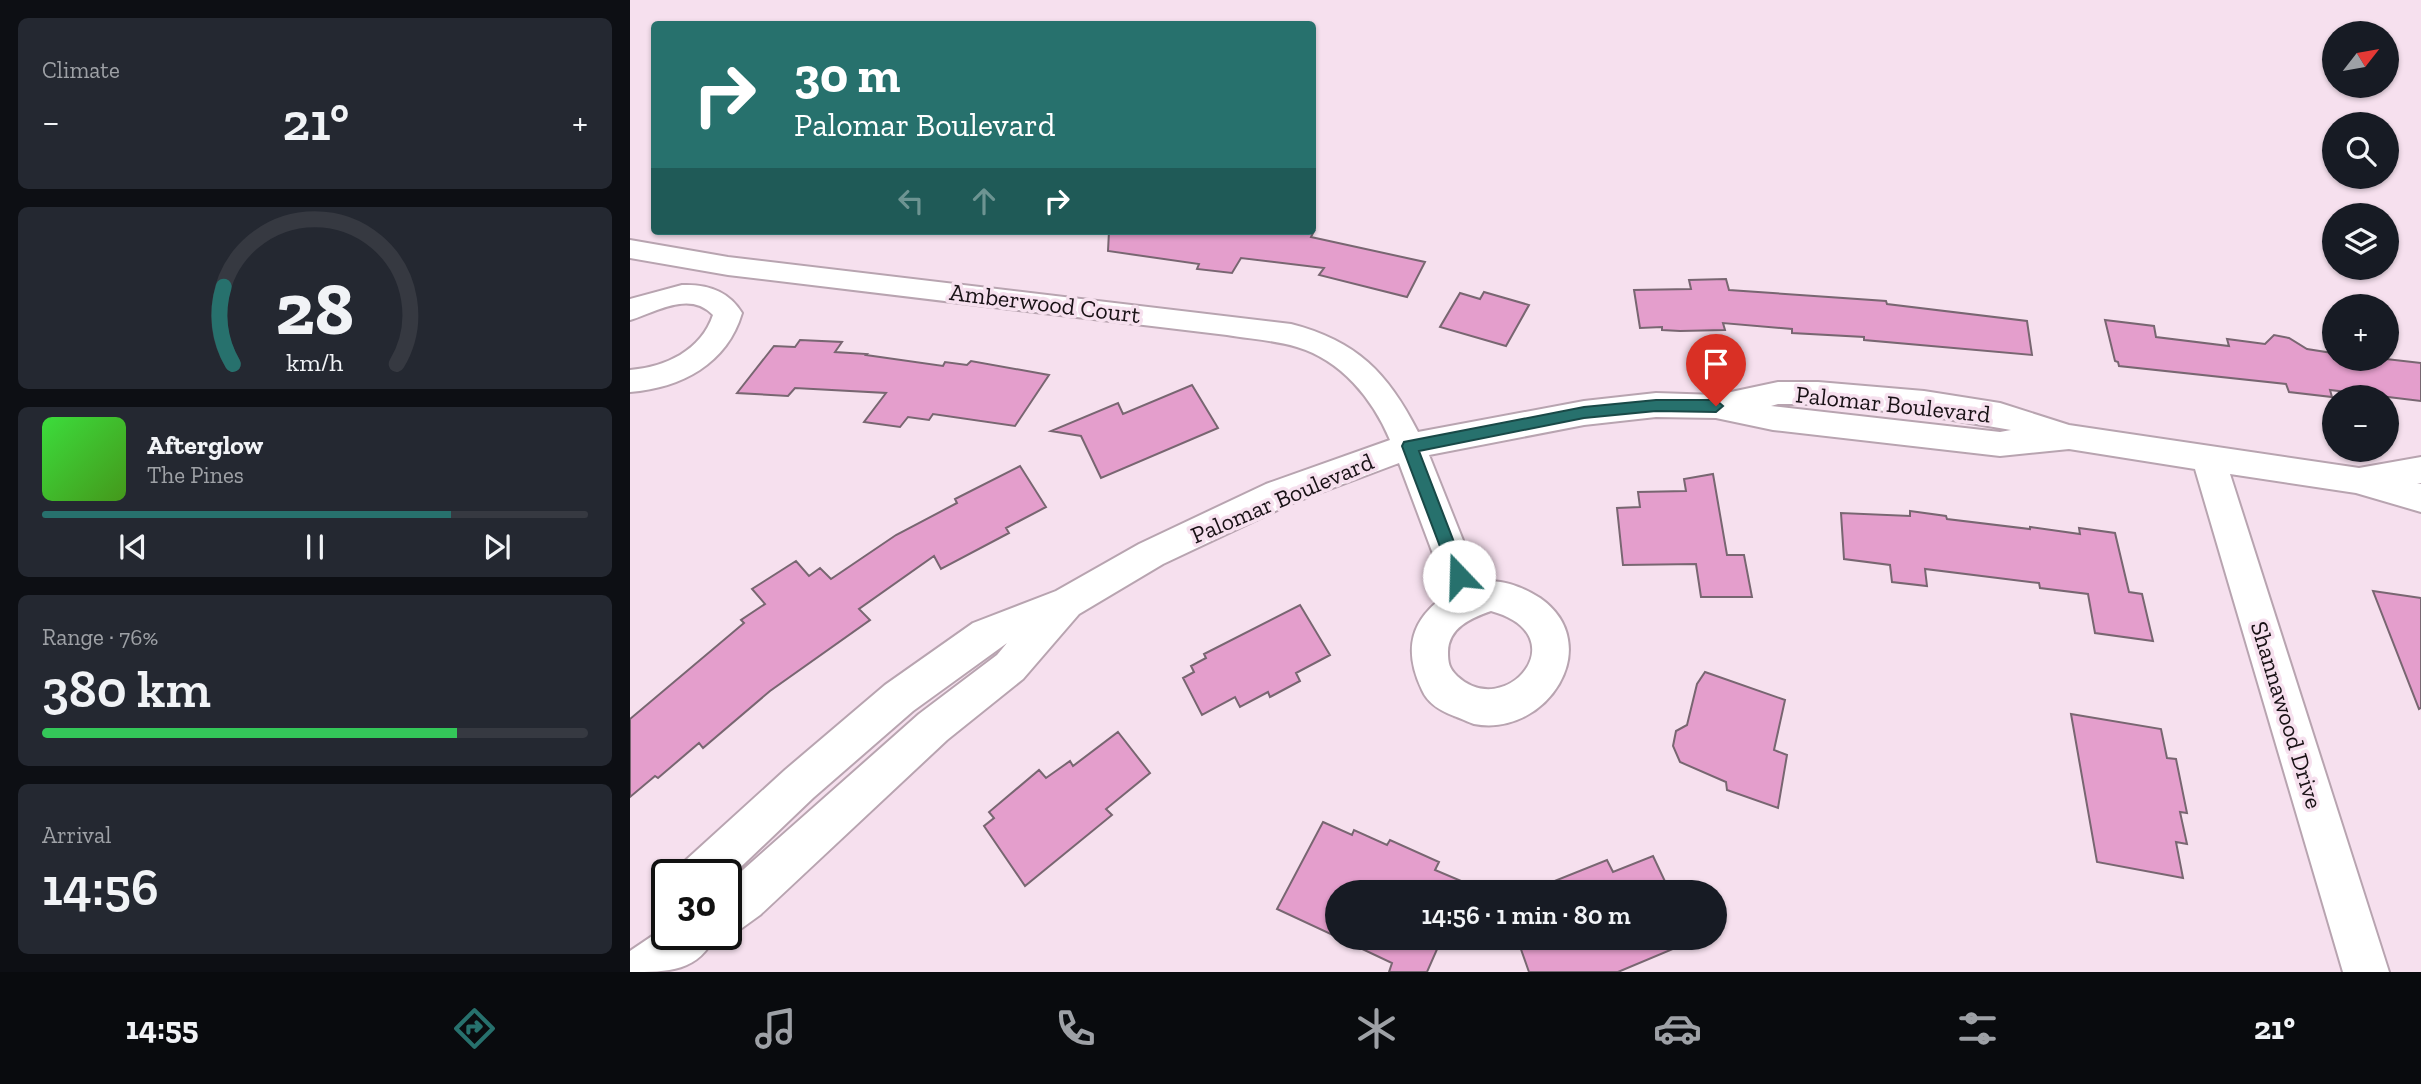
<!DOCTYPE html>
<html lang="en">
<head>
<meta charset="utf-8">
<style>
	body { margin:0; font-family:"Zilla Slab",serif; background:#242831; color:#f1f3f6; height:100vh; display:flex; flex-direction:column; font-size:26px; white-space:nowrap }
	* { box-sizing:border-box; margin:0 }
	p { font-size:23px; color:#9ea1a6 }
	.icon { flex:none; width:38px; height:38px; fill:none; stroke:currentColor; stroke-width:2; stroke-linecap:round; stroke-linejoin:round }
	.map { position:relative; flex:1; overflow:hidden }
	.drawer { display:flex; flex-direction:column; gap:18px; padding:18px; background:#0d0f14; width:630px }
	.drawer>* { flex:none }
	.banner { position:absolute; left:21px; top:21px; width:665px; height:214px; border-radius:7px; box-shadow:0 2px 5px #0004; background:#27716d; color:#fff; overflow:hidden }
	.needle { width:46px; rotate:59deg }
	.buttons { position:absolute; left:1692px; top:21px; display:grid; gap:14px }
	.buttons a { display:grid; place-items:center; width:77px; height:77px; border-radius:50%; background:#171b24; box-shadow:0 2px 5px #0004; font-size:35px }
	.speed { position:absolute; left:21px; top:859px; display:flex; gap:14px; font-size:35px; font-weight:700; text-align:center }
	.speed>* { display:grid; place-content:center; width:91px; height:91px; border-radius:50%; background:#171b24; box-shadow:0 2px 5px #0004; line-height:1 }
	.speed .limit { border:4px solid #111; border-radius:10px; background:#fff; color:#111 }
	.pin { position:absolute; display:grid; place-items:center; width:60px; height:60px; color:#fff; margin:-72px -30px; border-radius:50% 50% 50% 0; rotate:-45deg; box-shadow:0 0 7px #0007 }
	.pin .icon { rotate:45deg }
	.me { position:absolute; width:77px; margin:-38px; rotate:339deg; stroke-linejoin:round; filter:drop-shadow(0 0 5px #0008) }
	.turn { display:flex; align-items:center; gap:24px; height:147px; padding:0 28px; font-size:32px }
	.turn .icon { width:91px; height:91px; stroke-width:2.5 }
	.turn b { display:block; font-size:49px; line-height:60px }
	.lanes { display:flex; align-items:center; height:66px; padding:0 28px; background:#0003; justify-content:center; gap:35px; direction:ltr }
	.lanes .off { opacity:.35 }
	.big { font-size:52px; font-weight:600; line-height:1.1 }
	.drawer .tile { flex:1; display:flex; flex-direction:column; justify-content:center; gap:10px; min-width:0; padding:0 24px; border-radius:10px; background:#242831 }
	.drawer .dial { align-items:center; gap:0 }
	.dial svg { height:182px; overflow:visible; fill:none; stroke:#363941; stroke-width:7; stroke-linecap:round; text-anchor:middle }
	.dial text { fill:#f1f3f6; stroke:none }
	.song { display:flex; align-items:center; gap:21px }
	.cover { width:84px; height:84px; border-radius:10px; background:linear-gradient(135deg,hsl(120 70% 55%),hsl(100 70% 35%)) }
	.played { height:7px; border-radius:4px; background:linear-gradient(90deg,#27716d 75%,#363941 75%) }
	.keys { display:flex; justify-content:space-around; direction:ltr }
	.heat { display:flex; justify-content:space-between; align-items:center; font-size:38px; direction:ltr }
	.charge { height:10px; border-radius:5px; background:linear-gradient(90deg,#34c759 76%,#363941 0) }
	.trip { position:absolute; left:695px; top:880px; width:402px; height:70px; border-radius:35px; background:#171b24; box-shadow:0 2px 5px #0004; font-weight:600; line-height:70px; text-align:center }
	.tabs { display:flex; height:112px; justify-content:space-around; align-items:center; background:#090b0e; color:#9ea1a6 }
	.tabs .icon { width:49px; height:49px }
	.tabs .selected { color:#27716d }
	.tabs b { font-size:32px; color:#f1f3f6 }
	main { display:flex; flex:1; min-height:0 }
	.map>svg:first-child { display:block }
</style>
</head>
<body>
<main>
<section class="drawer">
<div class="tile"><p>Climate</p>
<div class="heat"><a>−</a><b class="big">21°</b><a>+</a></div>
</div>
<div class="tile dial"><svg viewBox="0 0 100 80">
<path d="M14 69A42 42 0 1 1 86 69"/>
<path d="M14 69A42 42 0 0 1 10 35" stroke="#27716d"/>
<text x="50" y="56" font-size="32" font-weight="700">28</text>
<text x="50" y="72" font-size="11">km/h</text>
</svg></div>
<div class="tile">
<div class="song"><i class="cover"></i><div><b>Afterglow</b><p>The Pines</p></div></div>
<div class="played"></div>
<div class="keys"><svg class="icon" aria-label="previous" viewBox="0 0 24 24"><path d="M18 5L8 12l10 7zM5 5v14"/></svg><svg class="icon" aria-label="pause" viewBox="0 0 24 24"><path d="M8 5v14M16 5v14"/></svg><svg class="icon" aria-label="next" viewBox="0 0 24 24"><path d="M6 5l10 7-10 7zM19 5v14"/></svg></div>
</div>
<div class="tile"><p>Range · 76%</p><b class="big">380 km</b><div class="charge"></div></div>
<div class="tile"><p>Arrival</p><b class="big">14:56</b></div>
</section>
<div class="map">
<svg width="1791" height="972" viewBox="0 0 1791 972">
	<rect width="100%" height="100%" fill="#f6e0ee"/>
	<path fill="#e49ecc" stroke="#786671" stroke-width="2" d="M479 231H684L681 237 795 262 777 297 689 275 694 268 611 258 602 273 567 269 569 264 478 251Z
		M1096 279 1099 290 1256 301 1257 304 1397 321 1402 355 1234 340V337L1162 333V329L1093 323 1095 330 1050 331 1032 330V327L1010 328 1004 290 1061 289 1059 280Z
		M854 292 899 305 876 346 810 327 830 293 850 299Z
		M1475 320 1524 326 1526 337 1599 346 1597 339 1635 344 1644 335 1659 338 1677 349 1702 353 1704 359H1756L1791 363V401L1700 390 1702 397 1659 392 1656 384 1489 366 1488 362 1485 361Z
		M170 340 212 342 205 352 237 354 236 355 313 366 315 362 337 365 341 361 419 375 385 426 303 414 299 420 278 417 270 427 234 422 256 393 165 388 158 396 107 393 144 346 165 347Z
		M562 385 588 428 471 478 451 436 421 431 488 403 493 414Z
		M390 466 416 507 376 528 379 533 311 569 304 556 229 609 240 620 140 691 73 748 69 743 28 778 25 776 0 797V719L114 623 111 620 135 604 122 589 166 561 179 576 190 568 201 579 266 535 327 503 325 499Z
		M1083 474 1097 555H1114L1122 597H1071L1066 564 993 565 987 508 1010 507 1008 492 1056 491 1054 479Z
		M1280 511 1316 516 1317 519 1400 529V527L1450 534 1449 528 1485 533 1499 592 1512 594 1523 641 1465 633 1458 594 1410 588 1409 583 1295 569 1297 586 1262 582 1260 565 1214 559 1211 513 1280 516Z
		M1743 591 1791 598V708L1789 709Z
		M670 605 700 655 666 673 670 681 640 697 638 692 610 707 605 697 572 715 553 678 564 672 561 666 576 658 574 654Z
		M1075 672 1155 700 1144 750 1157 755 1148 808 1097 790 1096 782 1050 762 1043 746 1046 731 1057 725 1067 684Z
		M1441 714 1531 729 1537 758 1546 759 1557 813 1550 812 1557 844 1546 842 1553 878 1467 862Z
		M488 732 520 773 476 809 482 815 395 886 354 826 364 818 359 812 409 770 416 778 440 761 443 766Z
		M693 822 722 835 724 830 757 845 760 840 809 862 805 870 836 883 832 892H707V937L647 909Z
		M1023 856 1040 892H909L907 888 977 860 983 872Z
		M709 938H812L797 972H759L762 963Z
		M887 938H1061L1062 941 988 972H899Z"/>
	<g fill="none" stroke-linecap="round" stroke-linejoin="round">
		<defs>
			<path id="street" d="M0 240 98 257 661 324C727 341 758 373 788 432L954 401 1026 393 1087 395 1148 382H1188L1294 391 1370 403 1439 425 1729 468 1791 457V483L1787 484H1791V512L1726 493 1600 474 1759 972H1713L1565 469 1439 449 1370 456 1143 430 1086 418 1026 417 954 425 799 455 850 583C868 577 893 587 910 598 977 645 916 738 844 724 838 722 830 718 824 716 811 711 798 704 792 690 773 650 780 619 818 594L769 463 660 504 533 564 449 614 393 679 317 740 130 915 112 928 96 934V885L289 714 367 655 377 643 283 711 183 798 96 881V875H49L56 860 155 770 255 685 343 623 426 591 509 544 636 484 760 440C743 399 711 360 667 347 644 340 620 339 597 335L98 275 0 258ZM1148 404H1188L1294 415 1381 430 1370 432 1141 406ZM861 611C949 635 876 722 827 676 819 668 818 663 818 652 818 628 841 618 861 611Z
				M52 285C77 284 99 291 112 313 97 364 51 388 0 392V370C35 367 71 351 83 315 60 290 26 312 0 320V299Z
				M37 926V934H86C69 972 38 972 0 972V951Z"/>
		</defs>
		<use href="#street" stroke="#b8a4b0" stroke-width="4"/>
		<use href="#street" fill="#fff" fill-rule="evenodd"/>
	</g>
	<path fill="#27716d" stroke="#194947" stroke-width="2" d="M1026 400H1086L1093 406 1086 412 1026 411 954 418 789 451 837 576 835 581 829 583 823 581 772 446 774 442 954 407Z"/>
	<g text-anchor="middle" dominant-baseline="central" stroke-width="7" stroke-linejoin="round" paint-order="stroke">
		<g font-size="24" fill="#181115" stroke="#f6e0ee">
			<text transform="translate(415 303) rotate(7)">Amberwood Court</text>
			<text transform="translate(1263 404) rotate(6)">Palomar Boulevard</text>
			<text transform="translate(652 498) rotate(-23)">Palomar Boulevard</text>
			<text transform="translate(1657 715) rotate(73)">Shannawood Drive</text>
		</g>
	</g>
</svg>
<div class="buttons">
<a><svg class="needle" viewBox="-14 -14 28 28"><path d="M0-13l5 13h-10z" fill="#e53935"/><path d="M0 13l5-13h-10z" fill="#9ea1a6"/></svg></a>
<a><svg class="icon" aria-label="search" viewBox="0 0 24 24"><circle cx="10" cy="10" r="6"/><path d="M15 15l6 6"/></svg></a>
<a><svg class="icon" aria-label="layers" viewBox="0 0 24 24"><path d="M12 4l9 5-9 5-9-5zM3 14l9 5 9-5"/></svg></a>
<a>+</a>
<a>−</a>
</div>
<div class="speed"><div class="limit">30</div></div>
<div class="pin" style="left:1086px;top:406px;background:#d93025"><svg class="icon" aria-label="arrive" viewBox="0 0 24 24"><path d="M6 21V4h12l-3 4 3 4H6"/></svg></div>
<svg class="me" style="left:829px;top:576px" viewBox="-20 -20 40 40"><circle r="19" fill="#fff"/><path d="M0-13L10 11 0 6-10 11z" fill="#27716d"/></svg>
<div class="trip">14:56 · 1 min · 80 m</div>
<div class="banner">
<div class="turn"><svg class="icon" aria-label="right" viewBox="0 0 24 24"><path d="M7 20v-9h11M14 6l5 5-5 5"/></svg><div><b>30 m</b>Palomar Boulevard</div></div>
<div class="lanes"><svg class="icon off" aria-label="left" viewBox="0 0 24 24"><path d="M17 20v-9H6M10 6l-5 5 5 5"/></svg><svg class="icon off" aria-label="ahead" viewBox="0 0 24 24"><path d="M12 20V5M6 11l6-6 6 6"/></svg><svg class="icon" aria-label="right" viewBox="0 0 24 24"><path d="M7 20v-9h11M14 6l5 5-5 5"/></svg></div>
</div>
</div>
</main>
<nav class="tabs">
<b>14:55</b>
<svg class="icon selected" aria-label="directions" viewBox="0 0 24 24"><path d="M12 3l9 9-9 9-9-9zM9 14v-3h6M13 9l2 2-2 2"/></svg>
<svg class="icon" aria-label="music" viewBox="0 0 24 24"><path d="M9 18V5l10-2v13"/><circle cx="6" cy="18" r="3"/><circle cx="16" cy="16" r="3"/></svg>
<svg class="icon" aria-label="phone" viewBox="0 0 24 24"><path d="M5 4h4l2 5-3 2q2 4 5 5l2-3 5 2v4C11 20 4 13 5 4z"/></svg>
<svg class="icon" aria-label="climate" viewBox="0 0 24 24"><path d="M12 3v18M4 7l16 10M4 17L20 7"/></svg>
<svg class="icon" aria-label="car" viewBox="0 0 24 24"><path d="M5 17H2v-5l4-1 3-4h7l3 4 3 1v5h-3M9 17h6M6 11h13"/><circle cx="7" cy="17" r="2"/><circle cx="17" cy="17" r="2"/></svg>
<svg class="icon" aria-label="filters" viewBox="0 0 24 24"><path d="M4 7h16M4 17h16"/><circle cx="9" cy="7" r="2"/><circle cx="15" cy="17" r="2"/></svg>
<b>21°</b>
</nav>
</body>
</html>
